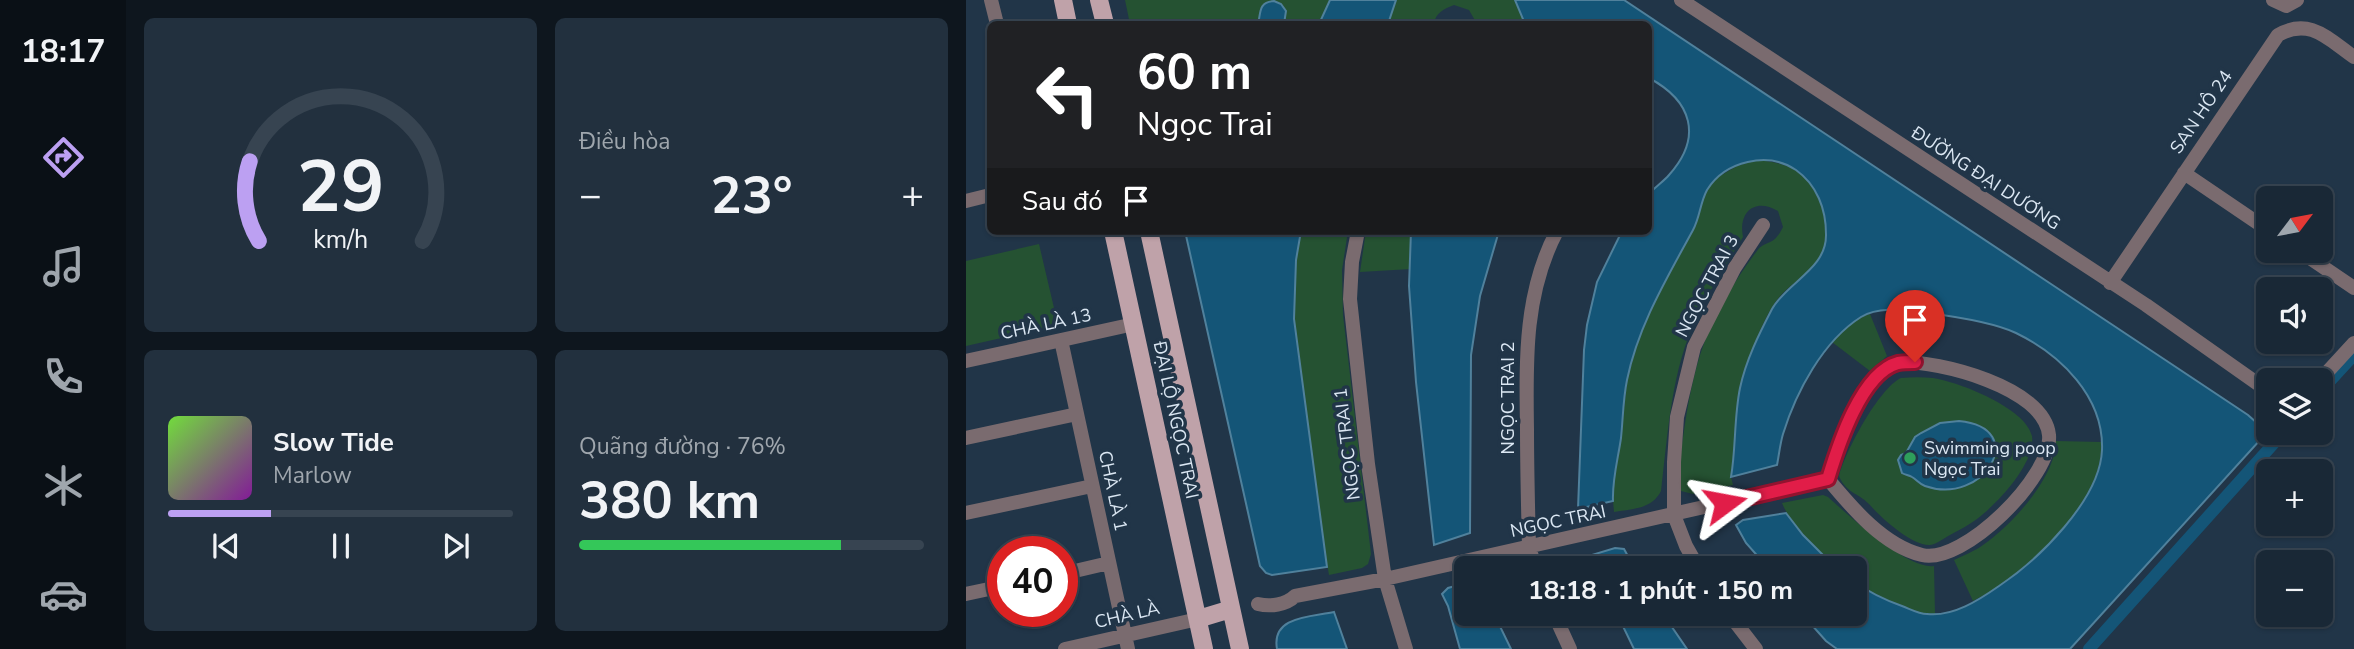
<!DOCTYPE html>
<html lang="vi">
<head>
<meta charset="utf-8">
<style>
	body { margin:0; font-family:"Nunito Sans",sans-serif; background:#22303e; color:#f1f3f6; height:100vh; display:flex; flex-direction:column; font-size:26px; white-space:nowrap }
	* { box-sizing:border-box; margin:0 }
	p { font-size:23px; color:#9fa6ad }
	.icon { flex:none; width:38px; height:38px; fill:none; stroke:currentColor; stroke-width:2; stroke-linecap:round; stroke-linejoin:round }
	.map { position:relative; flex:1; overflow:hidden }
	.sheet { display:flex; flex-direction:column; gap:18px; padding:18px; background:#0e161e; width:840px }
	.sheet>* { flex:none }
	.top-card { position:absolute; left:21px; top:21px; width:665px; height:214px; border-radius:10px; box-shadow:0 2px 5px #0004,0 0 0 2px #374451; background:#202124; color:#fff; overflow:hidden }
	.needle { width:46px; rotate:58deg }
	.controls { position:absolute; left:1290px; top:186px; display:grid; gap:14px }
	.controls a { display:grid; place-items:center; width:77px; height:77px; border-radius:10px; background:#192836; box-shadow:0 2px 5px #0004,0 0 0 2px #374451; font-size:35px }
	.speed { position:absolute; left:21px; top:536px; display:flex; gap:14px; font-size:35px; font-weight:700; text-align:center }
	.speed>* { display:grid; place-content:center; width:91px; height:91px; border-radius:50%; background:#192836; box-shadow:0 2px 5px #0004,0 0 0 2px #374451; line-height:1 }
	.speed .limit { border:10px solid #d22; background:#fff; color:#111 }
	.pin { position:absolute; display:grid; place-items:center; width:60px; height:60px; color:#fff; margin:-72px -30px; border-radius:50% 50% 50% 0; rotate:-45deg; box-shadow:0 0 7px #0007 }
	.pin .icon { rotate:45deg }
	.me { position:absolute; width:77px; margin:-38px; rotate:77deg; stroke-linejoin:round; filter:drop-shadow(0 0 5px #0008) }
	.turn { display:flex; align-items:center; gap:24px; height:147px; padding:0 35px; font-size:32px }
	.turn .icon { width:91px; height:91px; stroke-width:2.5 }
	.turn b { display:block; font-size:49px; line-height:60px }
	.then { display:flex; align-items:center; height:66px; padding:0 35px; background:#0003; gap:14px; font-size:26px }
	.big { font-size:52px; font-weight:700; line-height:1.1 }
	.sheet .widget { flex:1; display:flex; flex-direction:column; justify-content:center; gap:10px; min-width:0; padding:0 24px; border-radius:10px; background:#22303e }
	.sheet .dial { align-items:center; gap:0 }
	.dial svg { height:182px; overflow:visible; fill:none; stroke:#374451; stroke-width:7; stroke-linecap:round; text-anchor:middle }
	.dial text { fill:#f1f3f6; stroke:none }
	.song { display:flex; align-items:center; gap:21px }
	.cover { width:84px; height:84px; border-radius:10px; background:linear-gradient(135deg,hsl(100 70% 55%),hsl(290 70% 35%)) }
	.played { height:7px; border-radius:4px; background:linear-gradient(90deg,#bca0f2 30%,#374451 30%) }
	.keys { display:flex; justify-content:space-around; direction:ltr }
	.heat { display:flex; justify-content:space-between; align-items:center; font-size:38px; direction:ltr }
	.charge { height:10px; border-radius:5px; background:linear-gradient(90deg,#34c759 76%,#374451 0) }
	.sheet .tiles { flex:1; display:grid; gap:18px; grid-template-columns:repeat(2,1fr) }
	.trip { position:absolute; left:488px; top:556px; width:413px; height:70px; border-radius:10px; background:#192836; box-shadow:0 2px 5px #0004,0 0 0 2px #374451; font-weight:700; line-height:70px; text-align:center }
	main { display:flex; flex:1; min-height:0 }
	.tabs { display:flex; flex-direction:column; width:126px; justify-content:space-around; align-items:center; background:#0a1016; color:#9fa6ad }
	.tabs .icon { width:49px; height:49px }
	.tabs .current { color:#bca0f2 }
	.tabs b { font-size:32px; color:#f1f3f6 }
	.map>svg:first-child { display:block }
</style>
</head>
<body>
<main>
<nav class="tabs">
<b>18:17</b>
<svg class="icon current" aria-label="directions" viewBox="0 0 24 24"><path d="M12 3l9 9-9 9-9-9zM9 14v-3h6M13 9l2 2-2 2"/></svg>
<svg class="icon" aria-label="music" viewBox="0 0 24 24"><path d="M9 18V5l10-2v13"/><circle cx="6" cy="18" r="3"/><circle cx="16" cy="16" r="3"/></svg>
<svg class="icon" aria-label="phone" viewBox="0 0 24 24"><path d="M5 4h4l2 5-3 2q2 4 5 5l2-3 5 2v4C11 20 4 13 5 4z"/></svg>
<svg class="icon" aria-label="climate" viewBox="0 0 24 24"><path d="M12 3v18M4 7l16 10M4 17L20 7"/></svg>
<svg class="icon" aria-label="car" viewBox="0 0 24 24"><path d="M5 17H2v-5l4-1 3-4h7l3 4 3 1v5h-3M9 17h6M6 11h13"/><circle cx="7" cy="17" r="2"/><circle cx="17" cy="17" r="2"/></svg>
</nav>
<section class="sheet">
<div class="tiles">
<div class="widget dial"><svg viewBox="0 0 100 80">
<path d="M14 69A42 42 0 1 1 86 69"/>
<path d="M14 69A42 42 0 0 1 10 34" stroke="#bca0f2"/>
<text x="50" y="56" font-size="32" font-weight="700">29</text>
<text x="50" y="72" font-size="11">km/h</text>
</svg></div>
<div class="widget"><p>Điều hòa</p>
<div class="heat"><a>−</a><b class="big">23°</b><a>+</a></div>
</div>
<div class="widget">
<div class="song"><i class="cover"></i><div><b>Slow Tide</b><p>Marlow</p></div></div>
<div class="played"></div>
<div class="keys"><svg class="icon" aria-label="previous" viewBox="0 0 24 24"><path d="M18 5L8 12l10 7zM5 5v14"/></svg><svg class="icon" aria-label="pause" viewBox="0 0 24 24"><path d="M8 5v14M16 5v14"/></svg><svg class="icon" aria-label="next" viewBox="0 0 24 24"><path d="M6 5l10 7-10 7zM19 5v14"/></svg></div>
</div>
<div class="widget"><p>Quãng đường · 76%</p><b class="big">380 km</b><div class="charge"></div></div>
</div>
</section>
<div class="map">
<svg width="1388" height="649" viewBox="0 0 1388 649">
	<rect width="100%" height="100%" fill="#213548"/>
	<path fill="#255232" d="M159 0H364L353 24H164Z
		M430 0H549L557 19 556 24H511L503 10 488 5C478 9 469 13 468 24H422Z
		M790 160C830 163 853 178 859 220 860 235 861 249 852 261 843 275 827 282 816 294 803 307 793 333 786 351 769 395 772 432 765 477L767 485 727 494 715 491 711 486C719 422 725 356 758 300 768 284 779 266 791 251 800 239 807 248 817 227L812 211C789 197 772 212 777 237 761 263 744 289 731 317 705 370 702 434 695 491 686 509 666 509 648 512L646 489 655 436 661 381 671 344 682 317 705 267 729 226 735 203 742 188 752 177 771 166Z
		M335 231H382L376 270 377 315 405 554 402 564 396 568 363 575 352 511 328 319 330 260Z
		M400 231H445V269L394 272Z
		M73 244 92 325 0 346V261Z
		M904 314 921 356 904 371 866 342C874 331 890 317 904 314Z
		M935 378C946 377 957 377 967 378 993 382 1060 408 1066 436 1070 463 1031 504 1011 519 1003 525 993 530 984 535 978 538 971 544 964 545 946 546 914 517 903 504 891 492 881 494 873 476 879 452 913 388 935 378Z
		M1090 441 1135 442C1139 489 1090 540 1058 569 1044 582 1024 592 1007 601L988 560C998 555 1009 551 1017 545 1045 526 1090 477 1090 441Z
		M857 495 862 497C882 515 942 570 968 566L969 614C945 615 908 596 889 582V569H871C851 549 827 530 816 503Z"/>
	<path fill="#145577" stroke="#50819c" stroke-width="2" d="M364 0H430L422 24H353Z
		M549 0H658L1282 415 1292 424 1297 433 1295 439 1104 649H871L860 641 836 614H889V582C904 593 919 600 936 606 944 609 953 614 961 614 987 617 1013 600 1033 586 1072 560 1134 500 1136 450 1138 397 1095 355 1050 333 1029 323 985 316 962 313 941 311 915 305 895 317 857 341 830 392 817 434 814 444 813 455 811 465L765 477C770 448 768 417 774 388 780 360 793 334 806 309 821 282 861 269 860 234 860 209 851 185 830 170 802 151 759 161 741 190 734 203 734 217 727 230 701 278 672 326 661 380 657 399 657 419 655 438 652 459 646 480 647 501L612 509 618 350 621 325 631 282 656 231H682L683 194C689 187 697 182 703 175 737 137 726 101 683 78L682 24H556L557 19Z
		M308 1 315 4 320 11 318 24H292C295 13 292 2 308 1Z
		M219 231H335L330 260 328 319 361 567 306 575 300 573 294 566Z
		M445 231H533L514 296 505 355 504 533 468 545 450 382 443 286Z
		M993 421C1065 428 1018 507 959 486 953 484 951 480 946 477 943 475 939 475 936 473L932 460 935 455 940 453 949 437 955 433 974 423Z
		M820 513 837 535 871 569H803L780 543 770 525 777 520Z
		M649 548 658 549 669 569H625L619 557Z
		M500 583V614H528L545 649H494L482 606 476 594 482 588Z
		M368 612 381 649H311C305 616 345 617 368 612Z
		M651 614H697L721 649H668Z"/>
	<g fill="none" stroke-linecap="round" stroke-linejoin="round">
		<path stroke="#145577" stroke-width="12" d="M1354 392 1388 355
			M1123 649 1318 432"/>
		<path stroke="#7a6b6f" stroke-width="14" d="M25 0 31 24
			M715 0 1180 305 1302 391
			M1307 0 1320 6 1331 0
			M1218 173 1302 230
			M0 201 24 195
			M392 231 386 262 384 299 402 464 419 579 440 649
			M1332 250 1388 288
			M1144 283 1312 35C1344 17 1362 39 1388 57
			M95 340 162 649
			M0 361 168 324
			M934 362C973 361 1078 387 1083 435 1087 476 997 565 956 555 918 546 886 508 862 479 874 438 890 380 934 362Z
			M1354 380 1388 343
			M0 438 111 414
			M0 513 126 486
			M570 569 563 547C562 508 561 469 561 429 560 361 558 293 591 231
			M733 569 720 546 708 515V462L711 417 728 347 768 269 797 225
			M96 574 143 563
			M0 594 37 586
			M292 604C304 607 320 605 329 596L419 579 862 479
			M588 614 604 649
			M763 614 790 649
			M99 649 232 619"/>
		<path stroke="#bfa2a9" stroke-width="18" d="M97 0 102 24
			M133 0 139 24
			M147 231 238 649
			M183 231 274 649
			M232 619 265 609"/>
	</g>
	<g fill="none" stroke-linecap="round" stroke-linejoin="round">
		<defs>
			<path id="route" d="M759 503 862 479C872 446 895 373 932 363 938 362 944 362 949 362"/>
		</defs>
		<use href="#route" stroke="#92132f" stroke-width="18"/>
		<use href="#route" stroke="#e11d48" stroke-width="12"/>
	</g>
	<circle fill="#2e9e5b" stroke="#213548" stroke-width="2.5" cx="944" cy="458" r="7"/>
	<g text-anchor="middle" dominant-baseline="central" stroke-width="7" stroke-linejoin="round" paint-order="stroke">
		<g font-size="18" fill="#dbe7f3" stroke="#213548">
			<text transform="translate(1235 112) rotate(-56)">SAN HÔ 24</text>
			<text transform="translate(1020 178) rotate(33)">ĐƯỜNG ĐẠI DƯƠNG</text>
			<text transform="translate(741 286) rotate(-62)">NGỌC TRAI 3</text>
			<text transform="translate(80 324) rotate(-12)">CHÀ LÀ 13</text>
			<text transform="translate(542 398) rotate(-90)">NGỌC TRAI 2</text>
			<text transform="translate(210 420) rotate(78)">ĐẠI LỘ NGỌC TRAI</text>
			<text transform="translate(381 444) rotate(-97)">NGỌC TRAI 1</text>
			<text transform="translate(147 491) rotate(78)">CHÀ LÀ 1</text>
			<text transform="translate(592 521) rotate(-12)">NGỌC TRAI</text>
			<text transform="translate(161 615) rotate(-13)">CHÀ LÀ</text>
		</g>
		<g font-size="18" fill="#dbe7f3" stroke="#213548" text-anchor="start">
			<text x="958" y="448">Swimming poop<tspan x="958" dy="21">Ngọc Trai</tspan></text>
		</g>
	</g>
</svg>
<div class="controls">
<a><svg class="needle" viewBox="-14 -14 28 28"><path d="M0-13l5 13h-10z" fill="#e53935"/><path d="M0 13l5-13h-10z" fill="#9fa6ad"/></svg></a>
<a><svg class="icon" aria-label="sound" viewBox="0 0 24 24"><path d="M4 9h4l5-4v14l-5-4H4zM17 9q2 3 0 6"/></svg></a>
<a><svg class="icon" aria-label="layers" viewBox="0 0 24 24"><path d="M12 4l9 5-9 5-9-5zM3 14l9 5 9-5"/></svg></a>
<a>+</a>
<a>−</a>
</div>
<div class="speed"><div class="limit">40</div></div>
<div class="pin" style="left:949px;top:362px;background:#d93025"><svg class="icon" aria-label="arrive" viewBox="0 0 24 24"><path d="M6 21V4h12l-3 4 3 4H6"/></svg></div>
<svg class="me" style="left:759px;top:503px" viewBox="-20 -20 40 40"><path d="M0-17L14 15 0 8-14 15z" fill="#e11d48" stroke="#fff" stroke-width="4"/></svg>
<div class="trip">18:18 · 1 phút · 150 m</div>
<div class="top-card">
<div class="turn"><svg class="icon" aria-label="left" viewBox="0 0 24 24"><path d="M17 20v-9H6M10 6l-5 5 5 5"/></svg><div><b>60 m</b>Ngọc Trai</div></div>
<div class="then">Sau đó<svg class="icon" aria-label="arrive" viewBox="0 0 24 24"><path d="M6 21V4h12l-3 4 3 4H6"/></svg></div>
</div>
</div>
</main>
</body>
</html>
